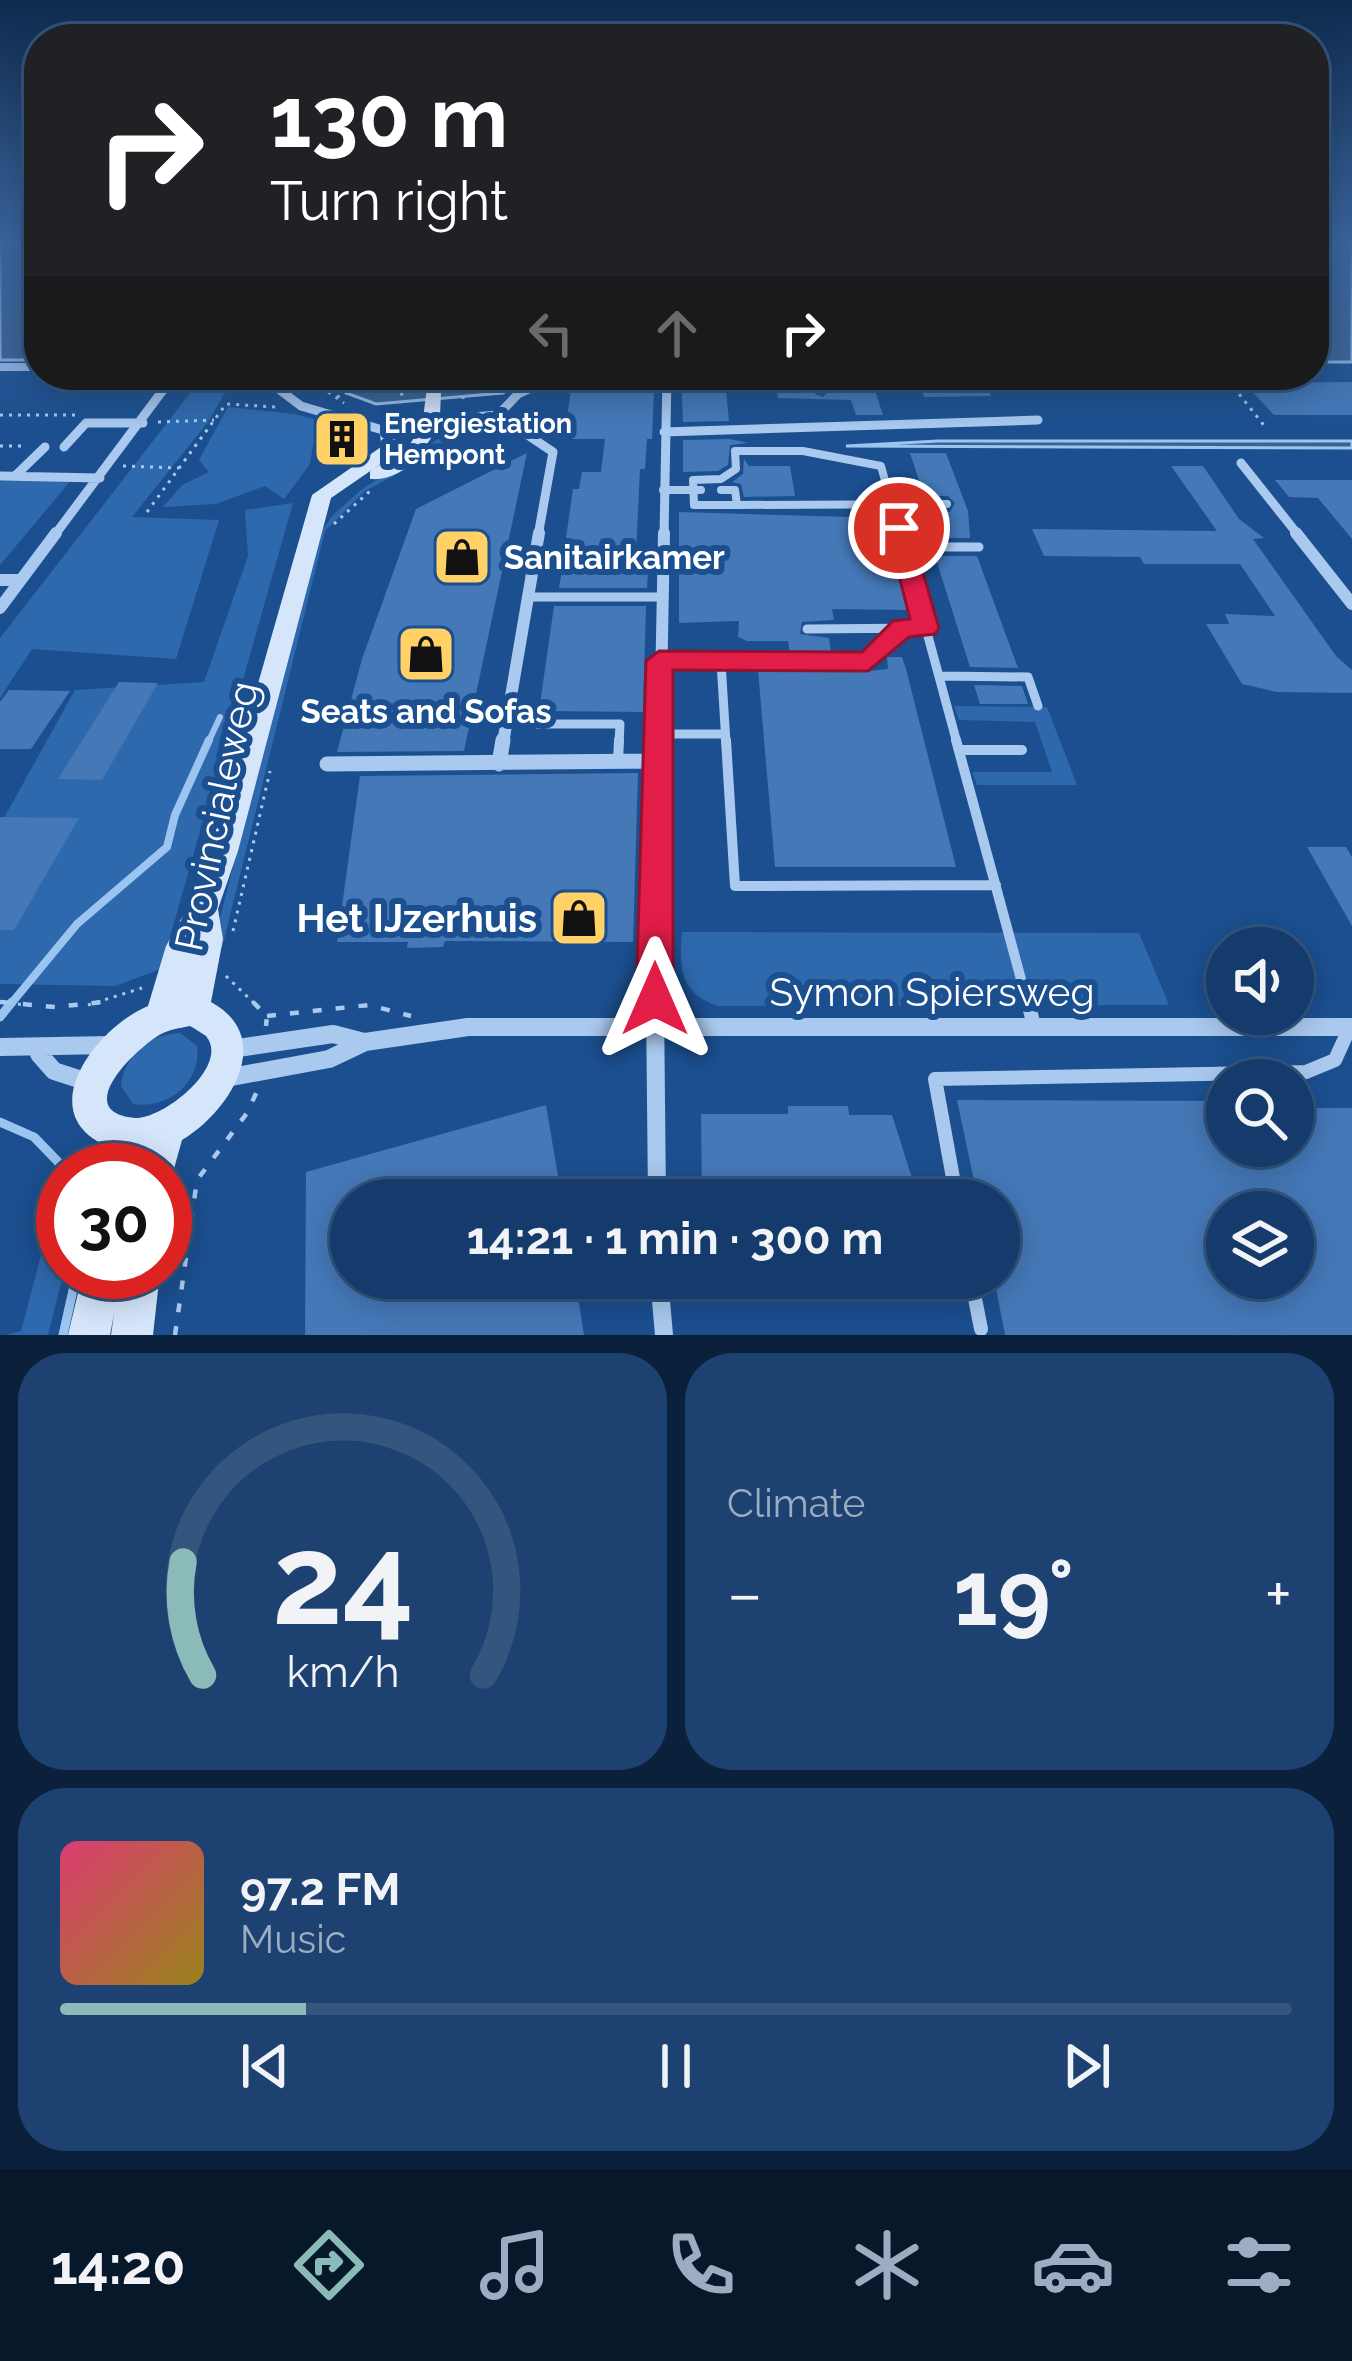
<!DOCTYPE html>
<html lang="en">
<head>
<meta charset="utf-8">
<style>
	body { margin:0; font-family:Raleway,sans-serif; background:#1d4271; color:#f1f3f6; height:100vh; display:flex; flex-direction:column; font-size:45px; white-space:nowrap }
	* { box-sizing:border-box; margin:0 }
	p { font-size:39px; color:#9dadc1 }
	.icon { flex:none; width:66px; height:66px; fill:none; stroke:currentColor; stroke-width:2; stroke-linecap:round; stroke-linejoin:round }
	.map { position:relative; height:1335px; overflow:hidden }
	.panel { display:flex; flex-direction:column; gap:18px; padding:18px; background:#0b203b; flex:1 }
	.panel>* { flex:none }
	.guide { position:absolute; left:24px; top:24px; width:1305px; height:366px; border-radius:48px; box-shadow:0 6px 30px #0003,0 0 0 3px #33557e; background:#202124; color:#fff; overflow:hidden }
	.controls { position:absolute; left:1206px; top:927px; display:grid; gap:24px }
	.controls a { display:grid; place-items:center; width:108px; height:108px; border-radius:50%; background:#143b6b; box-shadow:0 6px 30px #0003,0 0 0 3px #33557e; font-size:60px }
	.speed { position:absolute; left:36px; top:1143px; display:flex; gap:24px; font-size:60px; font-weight:700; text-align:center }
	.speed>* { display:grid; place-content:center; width:156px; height:156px; border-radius:50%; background:#143b6b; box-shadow:0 6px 30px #0003,0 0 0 3px #33557e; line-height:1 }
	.speed .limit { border:18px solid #d22; background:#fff; color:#111 }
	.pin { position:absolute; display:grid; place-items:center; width:102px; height:102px; color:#fff; margin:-51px; border:6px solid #fff; border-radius:50%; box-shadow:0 3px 12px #0007 }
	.me { position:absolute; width:132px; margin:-66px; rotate:0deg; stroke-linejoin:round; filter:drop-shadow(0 0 9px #0008) }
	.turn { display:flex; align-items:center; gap:42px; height:252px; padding:0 48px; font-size:54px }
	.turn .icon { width:156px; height:156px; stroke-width:2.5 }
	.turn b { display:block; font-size:84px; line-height:102px }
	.lanes { display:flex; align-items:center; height:114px; padding:0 48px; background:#0003; justify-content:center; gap:60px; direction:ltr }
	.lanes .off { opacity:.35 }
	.big { font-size:90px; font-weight:700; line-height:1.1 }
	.panel .card { flex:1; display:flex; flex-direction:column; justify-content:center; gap:18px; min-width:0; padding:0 42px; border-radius:48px; background:#1d4271 }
	.panel .dial { align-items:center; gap:0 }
	.dial svg { height:312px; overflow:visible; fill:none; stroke:#33557e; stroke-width:7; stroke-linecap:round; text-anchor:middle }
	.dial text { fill:#f1f3f6; stroke:none }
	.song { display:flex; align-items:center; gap:36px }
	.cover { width:144px; height:144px; border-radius:18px; background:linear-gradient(135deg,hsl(340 70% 55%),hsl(50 70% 35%)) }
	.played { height:12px; border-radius:6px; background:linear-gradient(90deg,#8bbbb9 20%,#33557e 20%) }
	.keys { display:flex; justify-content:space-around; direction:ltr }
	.heat { display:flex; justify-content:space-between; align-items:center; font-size:66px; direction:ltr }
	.panel .tiles { flex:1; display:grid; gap:18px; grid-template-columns:1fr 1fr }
	.card:last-child { grid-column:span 2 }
	.trip { position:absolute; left:330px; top:1179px; width:690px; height:120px; border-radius:60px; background:#143b6b; box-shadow:0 6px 30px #0003,0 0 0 3px #33557e; font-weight:700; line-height:120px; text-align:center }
	.menu { display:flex; height:192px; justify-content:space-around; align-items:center; background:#08182b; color:#9dadc1 }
	.menu .icon { width:84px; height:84px }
	.menu .current { color:#8bbbb9 }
	.menu b { font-size:54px; color:#f1f3f6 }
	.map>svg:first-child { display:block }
</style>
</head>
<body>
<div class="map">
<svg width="1352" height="1335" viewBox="0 0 1352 1335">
	<rect width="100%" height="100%" fill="#1b4f8f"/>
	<path fill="#2e69ad" d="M184 375H235L208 422 132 517 219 520 176 659 32 649 0 698V638L191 392 172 391Z
		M228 407 295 414 344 427 313 445 310 464 284 499 265 486 216 504 163 507 182 485 209 472 199 460Z
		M453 429 439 452 365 491 325 531 222 948 212 950 314 543 332 516 361 490Z
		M71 480 62 491 0 565V481Z
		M293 503 161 969 115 986 0 984V825L75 690 204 682 248 556 245 510Z
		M954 706 1047 707 1077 785H977L972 772H1052L1035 722 959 720Z
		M682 932 1139 933 1169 1005 718 1006C680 993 679 969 682 932Z
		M180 1033 197 1046C202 1082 168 1110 133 1104L121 1086C124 1056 149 1034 180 1033Z
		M63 1172 64 1272 48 1335H5L21 1331Z"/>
	<path fill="#3c6290" stroke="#9cc4f0" stroke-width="3" d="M0 242H39V360H0Z
		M1314 242H1352V362H1314Z
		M324 375H532L503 393 376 404 346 393Z
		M938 441H1352V448L846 446Z"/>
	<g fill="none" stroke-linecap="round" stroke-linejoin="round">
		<path stroke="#9cc4f0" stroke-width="6" d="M208 743 220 717"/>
		<path stroke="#9cc4f0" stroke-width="8" d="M10 1005 77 924 167 847 175 815 209 740"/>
		<path stroke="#9cc4f0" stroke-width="9" d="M0 1017 12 1002
			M0 1122 34 1137 66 1170
			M63 1335 77 1272"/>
		<path stroke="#b5d3f5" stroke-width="3" stroke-dasharray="9 8" stroke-linecap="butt" d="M430 375 433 391"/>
	</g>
	<path fill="#4478b7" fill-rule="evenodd" d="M681 375H811L815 394 823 397 830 390 827 375H870L883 415H856L851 400 778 398 777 389 726 390 729 421 683 422Z
		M900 375 981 376 991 396 924 397 921 389H904Z
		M1352 382V415H1274L1244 383Z
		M571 390 654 391 652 439H647L645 469H640L636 554 564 552 573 489H579L582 472H601L605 439H564Z
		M683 440 730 439 748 443 730 445 728 465 718 471 683 472Z
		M527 453 464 751 337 752 362 659 416 509Z
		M910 453H946L968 511 970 538H929L928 533 935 529 929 512H950L955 503 948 496H924Z
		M744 459 749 466H790L795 496 744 497 741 484 732 482 743 474Z
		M1171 466H1203L1239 519 1264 538 1253 539 1336 656 1352 670V693L1277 692 1242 684 1206 624H1229L1225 614 1275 616 1240 564H1144L1140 557 1044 556 1032 529 1217 531Z
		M1275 480H1352V539L1318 498 1289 497Z
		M679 512 885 518 909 610 832 609 834 620 802 622 800 634 829 638 831 653H790L788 641H747L738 637 739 621 679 623Z
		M935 556H977L1018 668 970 667Z
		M562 570 648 572 647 588H559Z
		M554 606H646L643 712 539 711Z
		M887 657H902L906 669 956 867H775L758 670 870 671 888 669Z
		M119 682 158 683 102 780 58 779Z
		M974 685 1022 686 1028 704H980Z
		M9 690 70 691 31 749H0V702Z
		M638 773 633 942 445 941 443 947 407 948 408 942H337L360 776Z
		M0 817 79 818 14 930H0Z
		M1307 847H1346L1352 857V926Z
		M957 1100 1227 1101V1146H1293V1108H1352V1335H1005L994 1278H999V1200H978ZM1227 1212H1293V1278H1227Z
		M546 1105 562 1200H351V1278H575L584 1335H305L306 1172Z
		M788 1106H848L849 1115H892L919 1200H702L701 1114H788Z
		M704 1278H934L937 1300 704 1298Z"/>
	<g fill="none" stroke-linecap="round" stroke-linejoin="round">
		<path stroke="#a9c9ee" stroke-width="3" stroke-dasharray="3 6" stroke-linecap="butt" d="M301 375 320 385
			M399 375 403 403
			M1228 380 1266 428
			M294 383 321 387 344 403
			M337 397 369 385
			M463 399 464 375
			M0 415H76
			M158 422 214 420
			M0 446H22
			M427 461 454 443 459 433
			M123 466 179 468
			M147 512 226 404 276 407
			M334 524 371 490
			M233 931 270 771
			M226 976 256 1005
			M0 1002 26 1005
			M88 1005 142 988"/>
		<path stroke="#a9c9ee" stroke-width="4.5" stroke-dasharray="9 14" stroke-linecap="butt" d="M0 1002 55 1007 103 1002
			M253 1002 267 1016 266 1026
			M267 1016 369 1005 411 1016
			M175 1335 197 1180 247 1113 258 1089"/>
		<path stroke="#a9c9ee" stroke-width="8" d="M819 375 822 389
			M347 447 365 423
			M663 490H701
			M721 490H735L737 505 947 504
			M737 505H694L693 480 721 479 736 469 735 451H803L881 466 895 517
			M899 528 901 536"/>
		<path stroke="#a9c9ee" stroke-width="9" d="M900 533 957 743
			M904 547H979
			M533 561 662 563
			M527 597H661
			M807 629 926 628
			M660 661 869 662 903 628
			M721 662 726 743
			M939 676 1028 677 1038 706
			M537 724H620L619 743
			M658 734H725"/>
		<path stroke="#a9c9ee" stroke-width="10" d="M726 740 735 886 996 885
			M956 740 1028 1005
			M959 750H1022
			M618 762 619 740"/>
		<path stroke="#a9c9ee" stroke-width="14" d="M1028 1002 1034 1026
			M957 1200 935 1079 1306 1072 1335 1060 1350 1027
			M971 1278 981 1329"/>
		<path stroke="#a9c9ee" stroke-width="8" d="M0 367H39"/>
		<path stroke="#a9c9ee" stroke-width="9" d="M260 375 301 406 386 431
			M498 415 553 452 538 536
			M435 420 498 415 518 394 560 375
			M664 432 1038 420
			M64 447 86 423H143
			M1241 463 1299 536
			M0 476 100 478
			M15 476 45 447
			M54 536 169 382
			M664 536 667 375"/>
		<path stroke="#a9c9ee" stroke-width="12" d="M1296 533 1352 604
			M0 580H21
			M0 608 56 533
			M503 743 539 533
			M660 743 664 533"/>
		<path stroke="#a9c9ee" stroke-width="15" d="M327 764 657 761
			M499 764 503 740
			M655 1005 660 740"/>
		<path stroke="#a9c9ee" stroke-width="18" d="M655 1002 657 1200
			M0 1047 111 1045
			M231 1049 333 1034 364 1042
			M39 1054 54 1071 88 1082
			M226 1078 329 1059 365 1042 468 1027H1352
			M659 1278 664 1335"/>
		<path fill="#d6e6fa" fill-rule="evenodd" d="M427 388 441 392 440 416 444 420C426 443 409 482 370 479V471L408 447 420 429 397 434 401 440 395 454 331 498 238 851 218 909 223 939 211 1002C277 1038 229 1112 182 1140L170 1183 165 1185V1170H104L109 1147C29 1114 97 1027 148 1006L166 946 190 903 210 851 312 495 381 447 380 427 423 418ZM190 1026C192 1027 205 1035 206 1036 231 1066 162 1120 135 1118 68 1112 139 1045 163 1033 172 1029 180 1028 190 1026Z
			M83 1272H160L153 1335H111L114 1314 110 1335H68Z"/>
	</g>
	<linearGradient id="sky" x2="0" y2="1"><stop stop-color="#0f2b4f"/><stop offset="0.56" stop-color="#39639b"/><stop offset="1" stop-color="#39639b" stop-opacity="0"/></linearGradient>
	<rect width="1352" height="429" fill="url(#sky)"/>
	<path fill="#e11d48" stroke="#92132f" stroke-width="3" d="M899 521 910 528 939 628 935 634 909 637 868 671 673 670V999L668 1011 655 1017 641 1011 636 999 646 661 659 651 862 652 893 621 910 619 887 528Z"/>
	<defs>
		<symbol id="building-square" viewBox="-11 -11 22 22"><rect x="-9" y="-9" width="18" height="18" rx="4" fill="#ffd166" stroke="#1b4f8f"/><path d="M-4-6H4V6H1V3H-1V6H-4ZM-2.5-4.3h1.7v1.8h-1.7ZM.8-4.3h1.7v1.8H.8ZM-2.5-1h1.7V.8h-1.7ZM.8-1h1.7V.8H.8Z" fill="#111"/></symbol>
		<symbol id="shop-square" viewBox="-11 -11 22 22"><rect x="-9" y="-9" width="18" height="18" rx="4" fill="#ffd166" stroke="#1b4f8f"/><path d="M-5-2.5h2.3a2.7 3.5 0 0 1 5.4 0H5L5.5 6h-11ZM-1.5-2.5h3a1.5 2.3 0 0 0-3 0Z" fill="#111"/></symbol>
	</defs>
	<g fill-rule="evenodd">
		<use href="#building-square" x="309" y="406" width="66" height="66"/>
		<use href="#shop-square" x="429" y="524" width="66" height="66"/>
		<use href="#shop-square" x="393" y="621" width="66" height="66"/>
		<use href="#shop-square" x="546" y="885" width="66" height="66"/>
	</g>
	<g text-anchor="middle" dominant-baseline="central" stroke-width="12" stroke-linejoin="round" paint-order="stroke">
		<g font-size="27" font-weight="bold" fill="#fff" stroke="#1b4f8f" text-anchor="start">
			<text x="384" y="423">Energiestation<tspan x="384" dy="31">Hempont</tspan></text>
		</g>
		<g font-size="33" font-weight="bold" fill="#fff" stroke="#1b4f8f" text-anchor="start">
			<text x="504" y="557">Sanitairkamer</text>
			<text x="426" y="711" text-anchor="middle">Seats and Sofas</text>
		</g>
		<g font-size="39" fill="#fff" stroke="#1b4f8f">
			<text transform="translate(216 816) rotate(-78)">Provincialeweg</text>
			<text x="932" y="992">Symon Spiersweg</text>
		</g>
		<g font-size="39" font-weight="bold" fill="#fff" stroke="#1b4f8f" text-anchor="end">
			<text x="537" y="918">Het IJzerhuis</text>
		</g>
	</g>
</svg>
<div class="controls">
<a><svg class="icon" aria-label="sound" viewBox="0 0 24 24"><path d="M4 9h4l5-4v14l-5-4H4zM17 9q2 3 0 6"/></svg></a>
<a><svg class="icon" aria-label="search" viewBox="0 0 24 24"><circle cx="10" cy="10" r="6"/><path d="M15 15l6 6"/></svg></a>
<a><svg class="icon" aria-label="layers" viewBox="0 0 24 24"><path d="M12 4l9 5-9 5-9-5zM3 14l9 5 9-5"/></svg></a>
</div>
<div class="speed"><div class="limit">30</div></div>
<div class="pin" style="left:899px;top:528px;background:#d93025"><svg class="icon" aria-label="arrive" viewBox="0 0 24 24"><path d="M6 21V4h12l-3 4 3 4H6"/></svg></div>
<svg class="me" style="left:655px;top:999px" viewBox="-20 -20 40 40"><path d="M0-17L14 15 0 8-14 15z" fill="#e11d48" stroke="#fff" stroke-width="4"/></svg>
<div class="trip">14:21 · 1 min · 300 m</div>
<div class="guide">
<div class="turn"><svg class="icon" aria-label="right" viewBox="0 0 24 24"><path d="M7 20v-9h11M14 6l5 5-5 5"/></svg><div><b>130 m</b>Turn right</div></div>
<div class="lanes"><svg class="icon off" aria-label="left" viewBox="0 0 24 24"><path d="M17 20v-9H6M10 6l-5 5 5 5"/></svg><svg class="icon off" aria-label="ahead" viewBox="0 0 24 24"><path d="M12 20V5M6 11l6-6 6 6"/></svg><svg class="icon" aria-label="right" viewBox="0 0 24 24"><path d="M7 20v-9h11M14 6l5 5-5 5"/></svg></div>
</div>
</div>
<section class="panel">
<div class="tiles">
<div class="card dial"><svg viewBox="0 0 100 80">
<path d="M14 69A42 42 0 1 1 86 69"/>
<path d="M14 69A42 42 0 0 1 9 40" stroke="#8bbbb9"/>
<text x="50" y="56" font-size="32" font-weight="700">24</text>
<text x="50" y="72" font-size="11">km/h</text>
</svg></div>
<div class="card"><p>Climate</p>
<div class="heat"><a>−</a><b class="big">19°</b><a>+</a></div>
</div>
<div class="card">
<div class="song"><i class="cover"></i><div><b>97.2 FM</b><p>Music</p></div></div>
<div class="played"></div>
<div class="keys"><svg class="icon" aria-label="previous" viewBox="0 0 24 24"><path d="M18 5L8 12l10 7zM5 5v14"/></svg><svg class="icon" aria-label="pause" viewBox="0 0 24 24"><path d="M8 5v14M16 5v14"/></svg><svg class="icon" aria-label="next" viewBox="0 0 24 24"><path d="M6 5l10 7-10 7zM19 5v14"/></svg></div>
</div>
</div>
</section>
<nav class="menu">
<b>14:20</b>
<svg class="icon current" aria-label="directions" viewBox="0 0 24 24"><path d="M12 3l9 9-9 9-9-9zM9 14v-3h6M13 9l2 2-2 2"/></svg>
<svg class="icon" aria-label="music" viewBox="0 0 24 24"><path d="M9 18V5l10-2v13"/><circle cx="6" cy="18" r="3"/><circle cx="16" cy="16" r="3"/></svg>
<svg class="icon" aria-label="phone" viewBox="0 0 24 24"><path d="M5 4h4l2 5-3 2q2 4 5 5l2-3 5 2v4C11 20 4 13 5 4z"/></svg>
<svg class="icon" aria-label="climate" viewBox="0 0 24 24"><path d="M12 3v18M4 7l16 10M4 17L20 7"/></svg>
<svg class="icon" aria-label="car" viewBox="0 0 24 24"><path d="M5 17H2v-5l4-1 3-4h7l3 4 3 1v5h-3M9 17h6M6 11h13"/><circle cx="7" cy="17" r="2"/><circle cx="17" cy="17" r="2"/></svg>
<svg class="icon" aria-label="filters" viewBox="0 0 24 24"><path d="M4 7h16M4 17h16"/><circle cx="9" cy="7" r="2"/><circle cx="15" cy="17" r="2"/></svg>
</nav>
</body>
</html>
